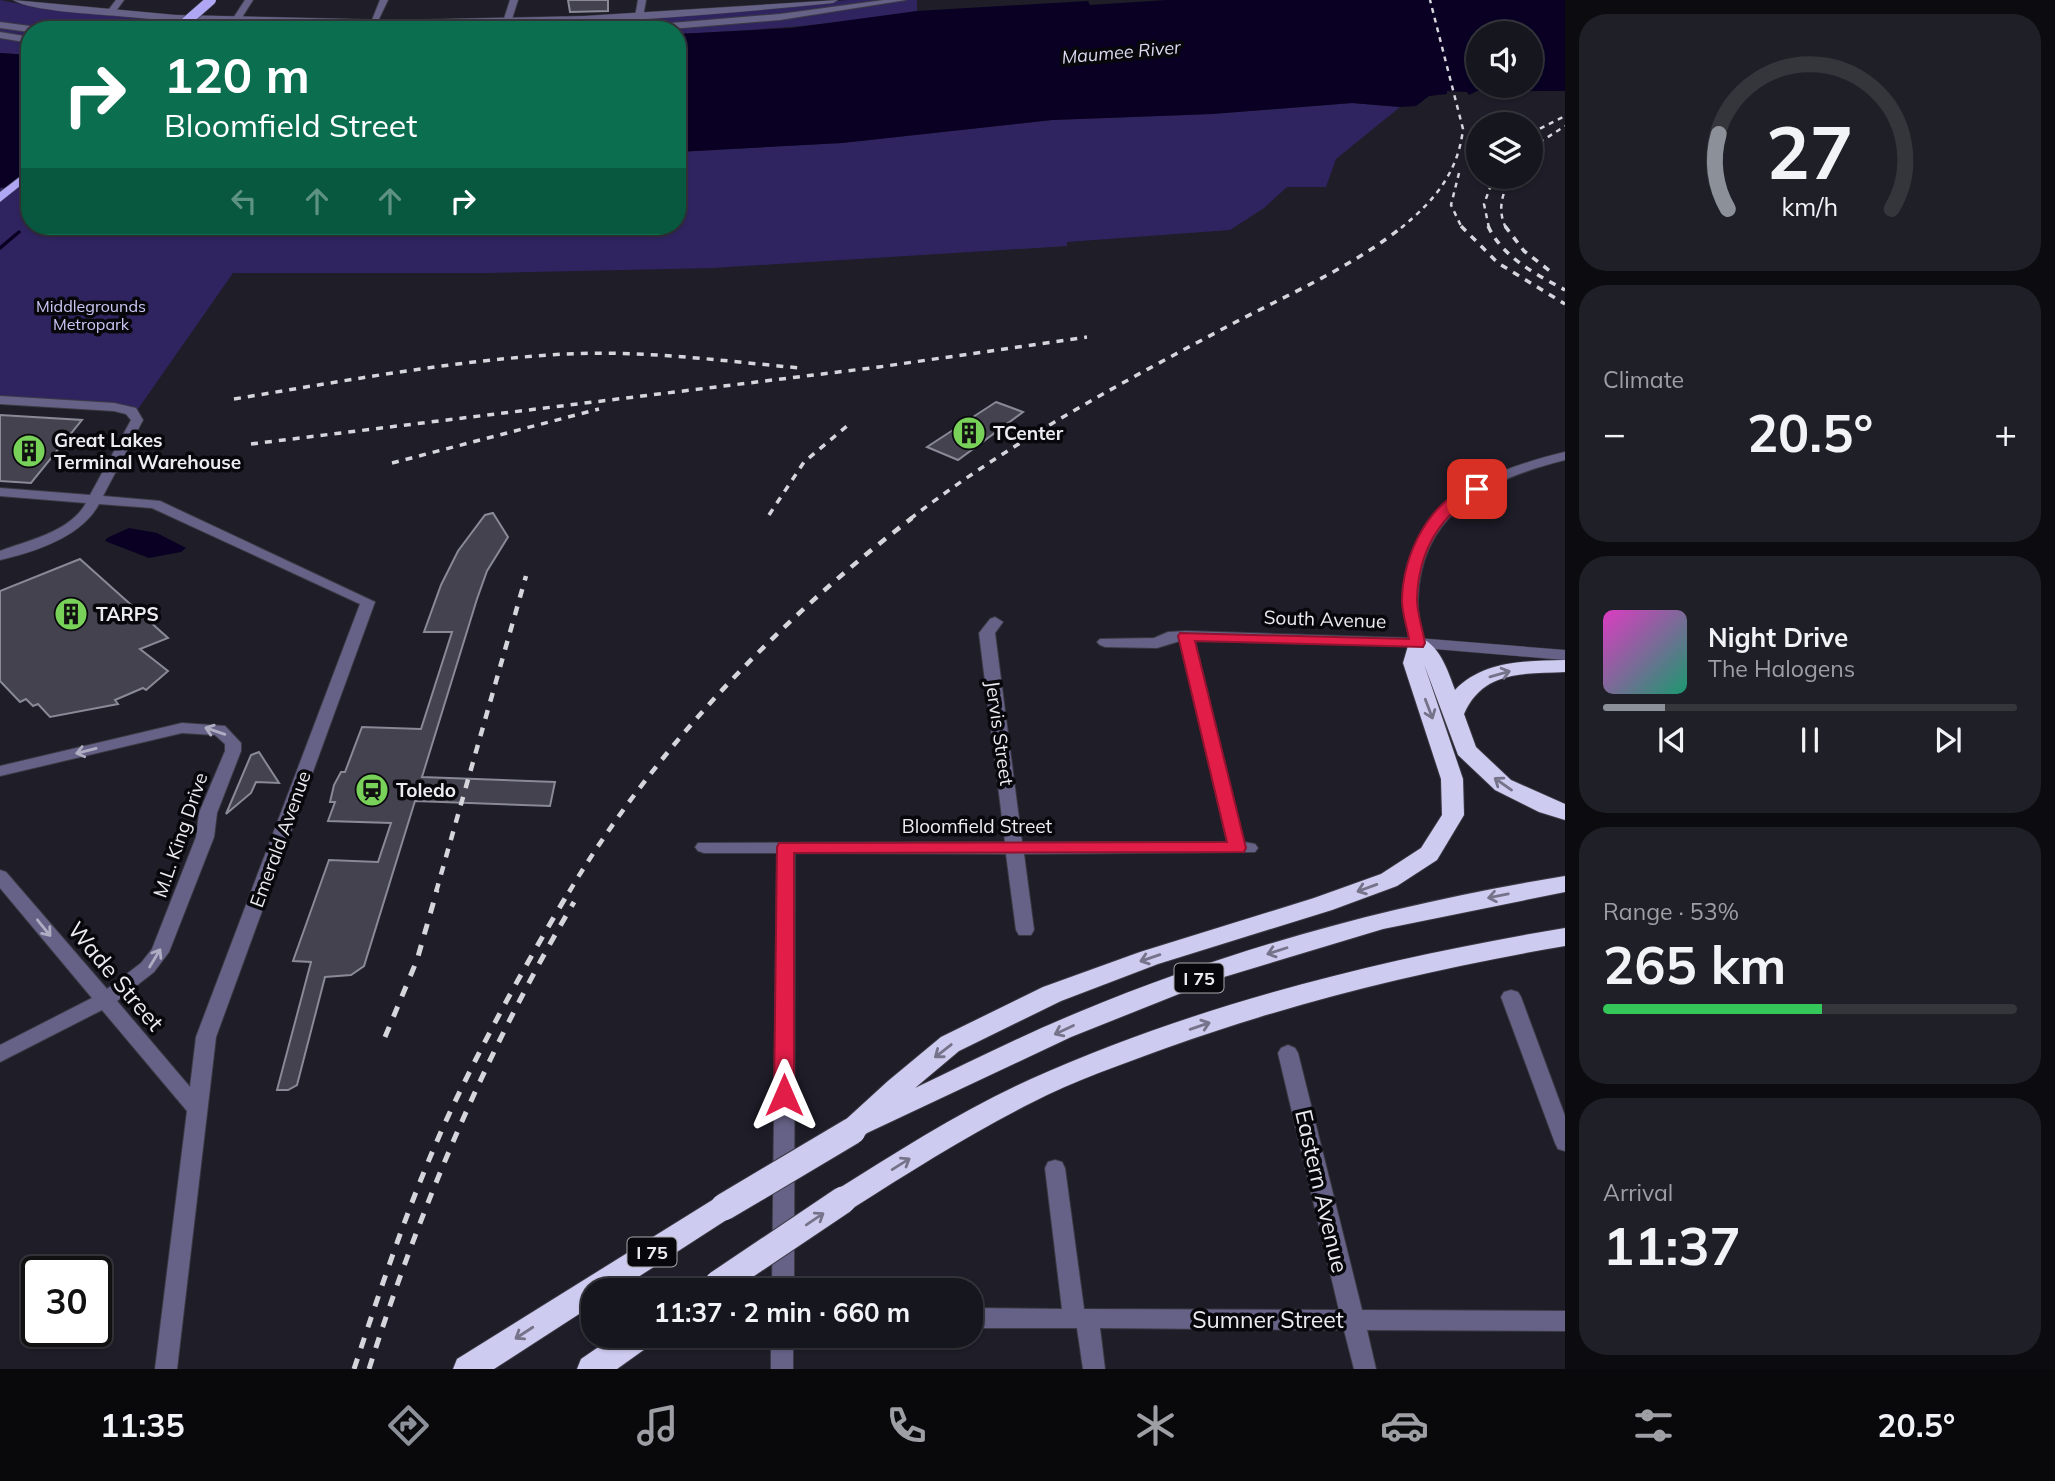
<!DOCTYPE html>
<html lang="en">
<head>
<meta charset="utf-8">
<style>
	body { margin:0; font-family:Mulish,sans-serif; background:#1f1f27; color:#f1f3f6; height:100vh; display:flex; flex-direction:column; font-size:26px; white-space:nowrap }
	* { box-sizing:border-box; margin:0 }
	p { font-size:23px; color:#9e9fa4 }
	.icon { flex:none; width:38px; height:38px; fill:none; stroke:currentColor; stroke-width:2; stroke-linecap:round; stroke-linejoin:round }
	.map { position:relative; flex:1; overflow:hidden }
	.sheet { display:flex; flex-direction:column; gap:14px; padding:14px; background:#0c0c10; width:490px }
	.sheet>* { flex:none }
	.hud { position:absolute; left:21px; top:21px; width:665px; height:214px; border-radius:28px; box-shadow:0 2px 5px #0004,0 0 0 2px #35353c; background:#0b6e4f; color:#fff; overflow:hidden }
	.tools { position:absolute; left:1466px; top:21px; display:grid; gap:14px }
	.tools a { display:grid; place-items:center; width:77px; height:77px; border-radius:50%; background:#16161e; box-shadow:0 2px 5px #0004,0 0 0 2px #35353c; font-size:35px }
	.speed { position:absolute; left:21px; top:1256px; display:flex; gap:14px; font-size:35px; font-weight:700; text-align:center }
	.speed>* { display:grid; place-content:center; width:91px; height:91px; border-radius:50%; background:#16161e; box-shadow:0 2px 5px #0004,0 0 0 2px #35353c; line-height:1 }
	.speed .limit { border:4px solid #111; border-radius:10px; background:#fff; color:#111 }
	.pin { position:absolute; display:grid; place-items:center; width:60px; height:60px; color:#fff; margin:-30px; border-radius:14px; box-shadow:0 4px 10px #0006 }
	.me { position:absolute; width:77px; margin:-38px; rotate:0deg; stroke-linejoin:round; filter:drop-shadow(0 0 5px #0008) }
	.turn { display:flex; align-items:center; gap:24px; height:147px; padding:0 28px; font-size:32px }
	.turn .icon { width:91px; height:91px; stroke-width:2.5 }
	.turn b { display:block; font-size:49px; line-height:60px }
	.lanes { display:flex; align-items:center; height:66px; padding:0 28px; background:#0003; justify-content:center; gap:35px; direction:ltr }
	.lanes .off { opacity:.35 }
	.big { font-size:52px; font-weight:700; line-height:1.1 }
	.sheet .tile { flex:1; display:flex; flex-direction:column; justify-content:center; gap:10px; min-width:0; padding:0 24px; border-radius:28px; background:#1f1f27 }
	.sheet .dial { align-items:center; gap:0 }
	.dial svg { height:182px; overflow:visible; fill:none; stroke:#35353c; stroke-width:7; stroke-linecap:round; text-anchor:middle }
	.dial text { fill:#f1f3f6; stroke:none }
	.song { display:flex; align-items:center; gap:21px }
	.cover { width:84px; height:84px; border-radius:10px; background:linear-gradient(135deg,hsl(310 70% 55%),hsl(160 70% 35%)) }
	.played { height:7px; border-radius:4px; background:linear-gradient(90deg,#8c9099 15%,#35353c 15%) }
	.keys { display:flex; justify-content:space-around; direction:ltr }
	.heat { display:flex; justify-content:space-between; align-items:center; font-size:38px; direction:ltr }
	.charge { height:10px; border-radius:5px; background:linear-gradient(90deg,#34c759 53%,#35353c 0) }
	.trip { position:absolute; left:581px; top:1278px; width:402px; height:70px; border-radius:28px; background:#16161e; box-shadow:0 2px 5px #0004,0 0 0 2px #35353c; font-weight:700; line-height:70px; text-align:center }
	.tab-bar { display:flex; height:112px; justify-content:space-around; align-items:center; background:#09090c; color:#9e9fa4 }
	.tab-bar .icon { width:49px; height:49px }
	.tab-bar .on { color:#8c9099 }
	.tab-bar b { font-size:32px; color:#f1f3f6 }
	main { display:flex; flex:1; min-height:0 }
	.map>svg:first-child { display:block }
</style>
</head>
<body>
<main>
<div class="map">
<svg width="1565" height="1369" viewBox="0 0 1565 1369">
	<rect width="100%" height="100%" fill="#1e1d28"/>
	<path fill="#302460" d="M0 0 50 10 148 17 557 23 724 13 848 0H917V11C837 25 758 30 677 34V30H30V55L0 53Z
		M1352 103 1400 107 1336 159 1326 187H1287L1264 208 1230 230 1067 242V246L713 268 489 273H233L138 409 0 401V188L30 185V226H677V152L842 143 1052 120 1212 114Z"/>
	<path fill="#090024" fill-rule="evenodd" d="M1167 0H1565V91H1477L1469 95 1467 92 1447 91V94L1429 96 1416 106 1400 107 1352 103 1212 114 1052 120 842 143 677 152V34L791 28 917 11 1088 1 1090 5ZM1479 33H1531V86H1479Z
		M0 53 30 55V185L0 188Z
		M129 528 157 533 186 548 181 552 149 558 105 541 107 538Z"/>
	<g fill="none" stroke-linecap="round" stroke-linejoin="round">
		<path stroke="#090024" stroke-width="3.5" d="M0 248 19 232"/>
	</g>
	<path fill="#43424e" stroke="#898997" stroke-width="2" d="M568 0H608V11L570 12Z
		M996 402 1023 412 958 460 927 447Z
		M0 415 82 420 31 483 0 481Z
		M493 513 508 537 487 571 477 599 422 777 555 782 550 806 415 801 364 966 351 975 325 977 297 1085 288 1090H277L311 962 293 961 329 860 378 862 391 823 328 821 335 802H330L334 785 341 772H345L362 727 421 729 452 632H424L441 585 458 551 485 515Z
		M80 559 168 638 140 649 168 671 146 690 143 688 115 700 118 704 50 717 38 704 33 706 26 699 20 702 0 681V591Z
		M259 752 279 783 256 782 251 793 226 814 251 755Z"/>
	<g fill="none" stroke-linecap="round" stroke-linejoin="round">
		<defs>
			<path id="minor" d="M116 0H124L113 15H107L106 13Z
				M245 0H253L239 22H233L232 20Z
				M380 0H388L376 25H370Z
				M510 0H518L511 22 507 25 503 22Z
				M638 0H646L643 17 639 20 635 17Z
				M884 0H906L780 20 658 30H619L623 27 780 14Z
				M0 22 37 27 41 30 30 32 0 28Z
				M0 32 30 37V43L0 38Z
				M0 396 114 403 136 408 143 420 103 496 160 501 375 602 216 1037 177 1369H155L187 1111 102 1010 0 1062V1045L92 998 0 888V870L6 872 107 989 141 963 152 949 196 837 199 813 225 751V744L215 735 182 733 0 776V766L182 723 225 726 241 743V751L217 813 214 837 169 952 154 972 117 1001 190 1087 196 1037 360 604 152 508 99 504C82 537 34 552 0 560V551C29 540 70 532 86 503L0 496V488L90 495 131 420 126 414 114 411 0 404Z
				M1565 452V460C1489 479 1420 512 1418 600 1417 615 1422 629 1425 643L1422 646 1195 641 1244 842 1255 844 1258 848 1255 852 1024 854 1034 930 1031 935H1019L1016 930 1006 854 795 853 794 1290H772L777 853H704L698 851 695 847 698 843 1005 842 979 633 990 619 995 617 1003 622 995 633 1022 842H1227L1180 641 1157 648 1105 647 1100 645 1097 642 1100 639 1154 638 1168 632 1186 631 1409 638C1385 520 1464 476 1565 452Z
				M1511 990 1518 992 1521 997 1565 1116V1151L1558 1149 1555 1143 1501 997 1504 992Z
				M1288 1045 1295 1048 1298 1053 1362 1310 1565 1311V1331L1367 1330 1376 1369H1354L1344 1330 1100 1328 1105 1369H1083L1077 1328H971V1308L1062 1309 1045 1168 1048 1162 1055 1160 1062 1162 1065 1168 1084 1309 1339 1310 1278 1053 1281 1048Z
				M771 1335H793V1369H771Z"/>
			<path id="tertiary" d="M13 0 176 15 397 20 584 16 838 0 833 3C601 27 350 38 117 16 95 14 30 11 13 0Z
				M1417 638 1565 650V660L1411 647 1408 643Z"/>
			<path id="primary" d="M195 19 203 21 195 30H184Z
				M30 169V178L0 202V192Z"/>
			<path id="motorway" d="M1417 637C1439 642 1448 671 1455 690 1484 660 1526 661 1565 660V672C1524 674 1483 670 1464 714L1476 747 1511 780 1565 804V820L1539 812 1495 790 1458 755 1424 664 1463 779 1464 815 1437 860 1397 886 1332 910 1158 964 1061 1001 959 1051 915 1088C969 1062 1023 1035 1079 1012 1235 947 1398 903 1565 876V892L1383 929 1214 980 1071 1037 867 1133C859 1141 853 1142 842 1139L838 1131 842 1123 888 1081 941 1037 1043 987 1140 952 1314 898 1381 874 1421 848 1442 815 1441 779 1403 663 1410 639Z
				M1565 928V946C1430 969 1298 1001 1169 1047 1123 1064 1075 1080 1031 1103 970 1134 911 1171 853 1208L843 1212 833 1208 829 1200 833 1192C897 1152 962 1110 1031 1079 1198 1004 1385 958 1565 928Z
				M724 1195 734 1199 738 1207 734 1215 618 1290H593V1305L494 1369H453L457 1359 714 1199Z
				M616 1335H656L652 1344 617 1369H577L581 1359Z"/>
		</defs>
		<use href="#minor" stroke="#3b3a44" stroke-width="2"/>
		<use href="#tertiary" stroke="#3b3a44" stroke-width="1"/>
		<use href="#primary" stroke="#3b3a44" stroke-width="1"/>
		<use href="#motorway" stroke="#3b3a44" stroke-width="2"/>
		<use href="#minor" fill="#666287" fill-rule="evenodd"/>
		<use href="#tertiary" fill="#666287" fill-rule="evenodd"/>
		<use href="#primary" fill="#afa7f3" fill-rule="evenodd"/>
		<use href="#motorway" fill="#cecbf0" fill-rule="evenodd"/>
		<path stroke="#d5d5dc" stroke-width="2.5" stroke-dasharray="5 5" stroke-linecap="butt" d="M1531 133 1565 116
			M1531 148 1565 126
			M1459 173 1451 205 1462 228
			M1401 228C1434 201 1458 173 1463 129L1430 0
			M1489 228 1484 204 1494 177
			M1506 228C1497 210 1502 194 1511 177"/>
		<path stroke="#d5d5dc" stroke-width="3.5" stroke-dasharray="7 7" stroke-linecap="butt" d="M1461 226 1498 263 1565 304
			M1488 226C1503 258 1536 274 1565 290
			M1505 226 1524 251 1550 271
			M234 399C344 381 455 360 566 354 644 350 723 361 800 368
			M251 444 879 367 1087 337
			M392 463 599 409
			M769 515 804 462 847 426
			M910 519C1010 442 1121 383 1232 324 1287 295 1356 265 1403 226"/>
		<path stroke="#d5d5dc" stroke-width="4.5" stroke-dasharray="9 9" stroke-linecap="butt" d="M436 892 526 576
			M569 892C655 748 780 619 912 518"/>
		<path stroke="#d5d5dc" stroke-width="5" stroke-dasharray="11 11" stroke-linecap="butt" d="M385 1037 417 960 437 890
			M354 1369C383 1282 412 1193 451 1110 487 1034 527 962 570 890
			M369 1369C421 1205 487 1050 574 902"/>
		<defs>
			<path id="primary-bridge" d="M187 21 211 0"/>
			<path id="motorway-bridge" d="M724 1207 852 1131
				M718 1284 843 1200"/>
		</defs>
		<use href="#primary-bridge" stroke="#3b3a44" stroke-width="11" stroke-linecap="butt"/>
		<use href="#motorway-bridge" stroke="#3b3a44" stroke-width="29" stroke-linecap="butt"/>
		<use href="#primary-bridge" stroke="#afa7f3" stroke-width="10"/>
		<use href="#motorway-bridge" stroke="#cecbf0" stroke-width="27"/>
	</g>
	<defs><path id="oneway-shaft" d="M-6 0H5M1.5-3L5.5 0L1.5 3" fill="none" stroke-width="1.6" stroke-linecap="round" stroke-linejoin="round" transform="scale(1.75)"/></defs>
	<g stroke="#757389">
		<use href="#oneway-shaft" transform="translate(1500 674) rotate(-16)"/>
		<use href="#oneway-shaft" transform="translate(1429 709) rotate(69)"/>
		<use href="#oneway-shaft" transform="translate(1503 784) rotate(-145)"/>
		<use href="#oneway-shaft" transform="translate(1367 888) rotate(160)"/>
		<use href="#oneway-shaft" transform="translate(1498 896) rotate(169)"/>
		<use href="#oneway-shaft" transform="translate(1277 951) rotate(162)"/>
		<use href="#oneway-shaft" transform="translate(1150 958) rotate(161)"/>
		<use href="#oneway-shaft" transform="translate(1200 1026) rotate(-19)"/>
		<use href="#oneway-shaft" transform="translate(1064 1030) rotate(155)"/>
		<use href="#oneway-shaft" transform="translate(943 1051) rotate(142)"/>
		<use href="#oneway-shaft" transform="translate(901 1164) rotate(-32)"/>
		<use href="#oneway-shaft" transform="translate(815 1219) rotate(-34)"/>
		<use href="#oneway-shaft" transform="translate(524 1333) rotate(147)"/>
	</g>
	<g stroke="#afadc2">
		<use href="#oneway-shaft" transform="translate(215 731) rotate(-161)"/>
		<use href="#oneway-shaft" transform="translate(86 751) rotate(166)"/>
		<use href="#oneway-shaft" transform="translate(44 928) rotate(51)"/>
		<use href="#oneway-shaft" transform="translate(155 958) rotate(-59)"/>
	</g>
	<path fill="#e11d48" stroke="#92132f" stroke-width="2" d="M1477 485 1482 486V492C1440 513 1418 552 1417 600 1417 614 1423 630 1425 643L1423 647 1195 641 1246 848 1244 852 794 853V1095L791 1101 784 1103 777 1101 774 1095 777 847 779 843 1227 842 1178 636 1180 633 1409 639C1407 627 1402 613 1402 601 1402 555 1430 497 1477 485Z"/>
	<defs>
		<symbol id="building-disc" viewBox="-11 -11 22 22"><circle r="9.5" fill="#78d158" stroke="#08080c"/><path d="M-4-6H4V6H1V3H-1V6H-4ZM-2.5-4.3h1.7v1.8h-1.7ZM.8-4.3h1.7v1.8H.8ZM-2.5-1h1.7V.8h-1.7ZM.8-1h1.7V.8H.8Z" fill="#111"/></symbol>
		<symbol id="station-disc" viewBox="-11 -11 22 22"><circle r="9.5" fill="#78d158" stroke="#08080c"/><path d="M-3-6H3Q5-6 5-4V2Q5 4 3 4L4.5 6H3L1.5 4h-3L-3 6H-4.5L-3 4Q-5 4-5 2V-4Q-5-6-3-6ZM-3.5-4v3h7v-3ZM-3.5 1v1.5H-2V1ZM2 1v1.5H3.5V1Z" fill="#111"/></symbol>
	</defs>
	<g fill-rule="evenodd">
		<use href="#building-disc" x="950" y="414" width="38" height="38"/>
		<use href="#building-disc" x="10" y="432" width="38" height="38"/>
		<use href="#building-disc" x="52" y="595" width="38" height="38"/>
		<use href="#station-disc" x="353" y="771" width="38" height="38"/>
	</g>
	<g text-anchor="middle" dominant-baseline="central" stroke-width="7" stroke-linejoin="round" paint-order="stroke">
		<g font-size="16" fill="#ccc8f6" stroke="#08080c">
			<text x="91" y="306">Middlegrounds<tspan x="91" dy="18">Metropark</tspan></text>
		</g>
		<g font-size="18" font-style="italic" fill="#d9d8ef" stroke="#08080c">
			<text transform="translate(1121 52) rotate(-5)">Maumee River</text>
		</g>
		<g fill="#08080c" stroke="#a7a7ad" stroke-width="2">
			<rect x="1174.5" y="963.5" width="49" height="29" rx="5"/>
			<rect x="627.5" y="1237.5" width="49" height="29" rx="5"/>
		</g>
		<g font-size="18" font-weight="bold" fill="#ebebf2">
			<text x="1199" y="978">I 75</text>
			<text x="652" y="1252">I 75</text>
		</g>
		<g font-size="19" font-weight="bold" fill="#ebebf2" stroke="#08080c" text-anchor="start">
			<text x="993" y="433">TCenter</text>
			<text x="54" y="440">Great Lakes<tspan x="54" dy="22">Terminal Warehouse</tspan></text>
			<text x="96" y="614">TARPS</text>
			<text x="396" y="790">Toledo</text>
		</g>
		<g font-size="19" fill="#ebebf2" stroke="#08080c">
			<text transform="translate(1325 619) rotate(2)">South Avenue</text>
			<text transform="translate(1000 733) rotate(82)">Jervis Street</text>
			<text x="977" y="826">Bloomfield Street</text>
			<text transform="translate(180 835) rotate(-71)">M.L. King Drive</text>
			<text transform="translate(280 839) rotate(-70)">Emerald Avenue</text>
		</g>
		<g font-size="23" fill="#ebebf2" stroke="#08080c">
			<text transform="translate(116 976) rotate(50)">Wade Street</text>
			<text transform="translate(1322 1191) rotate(77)">Eastern Avenue</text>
			<text x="1268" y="1319">Sumner Street</text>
		</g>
	</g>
</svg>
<div class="tools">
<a><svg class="icon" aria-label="sound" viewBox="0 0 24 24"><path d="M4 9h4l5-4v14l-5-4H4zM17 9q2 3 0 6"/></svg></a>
<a><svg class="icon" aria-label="layers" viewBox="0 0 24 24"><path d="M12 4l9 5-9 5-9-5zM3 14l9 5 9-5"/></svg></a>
</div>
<div class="speed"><div class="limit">30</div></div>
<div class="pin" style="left:1477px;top:489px;background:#d93025"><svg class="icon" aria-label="arrive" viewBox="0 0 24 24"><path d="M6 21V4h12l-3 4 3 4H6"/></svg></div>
<svg class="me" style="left:784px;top:1095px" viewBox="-20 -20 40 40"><path d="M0-17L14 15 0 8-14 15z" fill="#e11d48" stroke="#fff" stroke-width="4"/></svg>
<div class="trip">11:37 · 2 min · 660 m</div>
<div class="hud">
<div class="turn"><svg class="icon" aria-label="right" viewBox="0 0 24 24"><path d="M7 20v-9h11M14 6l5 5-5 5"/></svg><div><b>120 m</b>Bloomfield Street</div></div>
<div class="lanes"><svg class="icon off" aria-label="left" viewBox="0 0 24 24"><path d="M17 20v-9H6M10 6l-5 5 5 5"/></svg><svg class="icon off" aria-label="ahead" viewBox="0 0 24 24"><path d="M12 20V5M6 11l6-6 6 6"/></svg><svg class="icon off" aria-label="ahead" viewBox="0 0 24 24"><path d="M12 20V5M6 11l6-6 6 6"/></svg><svg class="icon" aria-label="right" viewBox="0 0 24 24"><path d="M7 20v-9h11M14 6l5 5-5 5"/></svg></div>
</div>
</div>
<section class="sheet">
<div class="tile dial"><svg viewBox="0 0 100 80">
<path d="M14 69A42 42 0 1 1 86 69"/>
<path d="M14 69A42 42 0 0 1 10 36" stroke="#8c9099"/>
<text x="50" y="56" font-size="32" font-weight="700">27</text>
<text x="50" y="72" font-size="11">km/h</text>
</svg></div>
<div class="tile"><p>Climate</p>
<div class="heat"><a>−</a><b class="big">20.5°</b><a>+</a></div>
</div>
<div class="tile">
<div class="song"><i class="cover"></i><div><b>Night Drive</b><p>The Halogens</p></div></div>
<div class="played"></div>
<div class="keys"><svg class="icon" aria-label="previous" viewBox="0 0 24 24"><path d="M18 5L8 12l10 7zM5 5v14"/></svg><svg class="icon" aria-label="pause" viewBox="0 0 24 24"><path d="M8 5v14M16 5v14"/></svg><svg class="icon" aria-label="next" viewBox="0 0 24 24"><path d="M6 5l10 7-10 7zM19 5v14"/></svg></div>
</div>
<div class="tile"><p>Range · 53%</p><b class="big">265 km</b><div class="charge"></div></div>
<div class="tile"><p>Arrival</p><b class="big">11:37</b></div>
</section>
</main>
<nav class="tab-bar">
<b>11:35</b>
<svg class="icon on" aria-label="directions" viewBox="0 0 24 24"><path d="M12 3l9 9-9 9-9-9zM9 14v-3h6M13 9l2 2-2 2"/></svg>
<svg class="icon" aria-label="music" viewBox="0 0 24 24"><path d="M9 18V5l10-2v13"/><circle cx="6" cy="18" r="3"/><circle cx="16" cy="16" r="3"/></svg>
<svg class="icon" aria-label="phone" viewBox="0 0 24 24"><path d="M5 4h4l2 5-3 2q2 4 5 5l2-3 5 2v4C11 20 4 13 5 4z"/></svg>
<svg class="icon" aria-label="climate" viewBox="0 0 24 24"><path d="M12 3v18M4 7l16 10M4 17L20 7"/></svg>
<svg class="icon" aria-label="car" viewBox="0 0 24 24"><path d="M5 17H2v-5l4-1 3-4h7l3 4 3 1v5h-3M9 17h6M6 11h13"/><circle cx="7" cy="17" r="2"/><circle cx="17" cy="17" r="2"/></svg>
<svg class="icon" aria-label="filters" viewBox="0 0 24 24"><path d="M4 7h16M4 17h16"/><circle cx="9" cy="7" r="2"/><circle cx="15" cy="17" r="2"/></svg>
<b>20.5°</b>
</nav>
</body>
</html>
